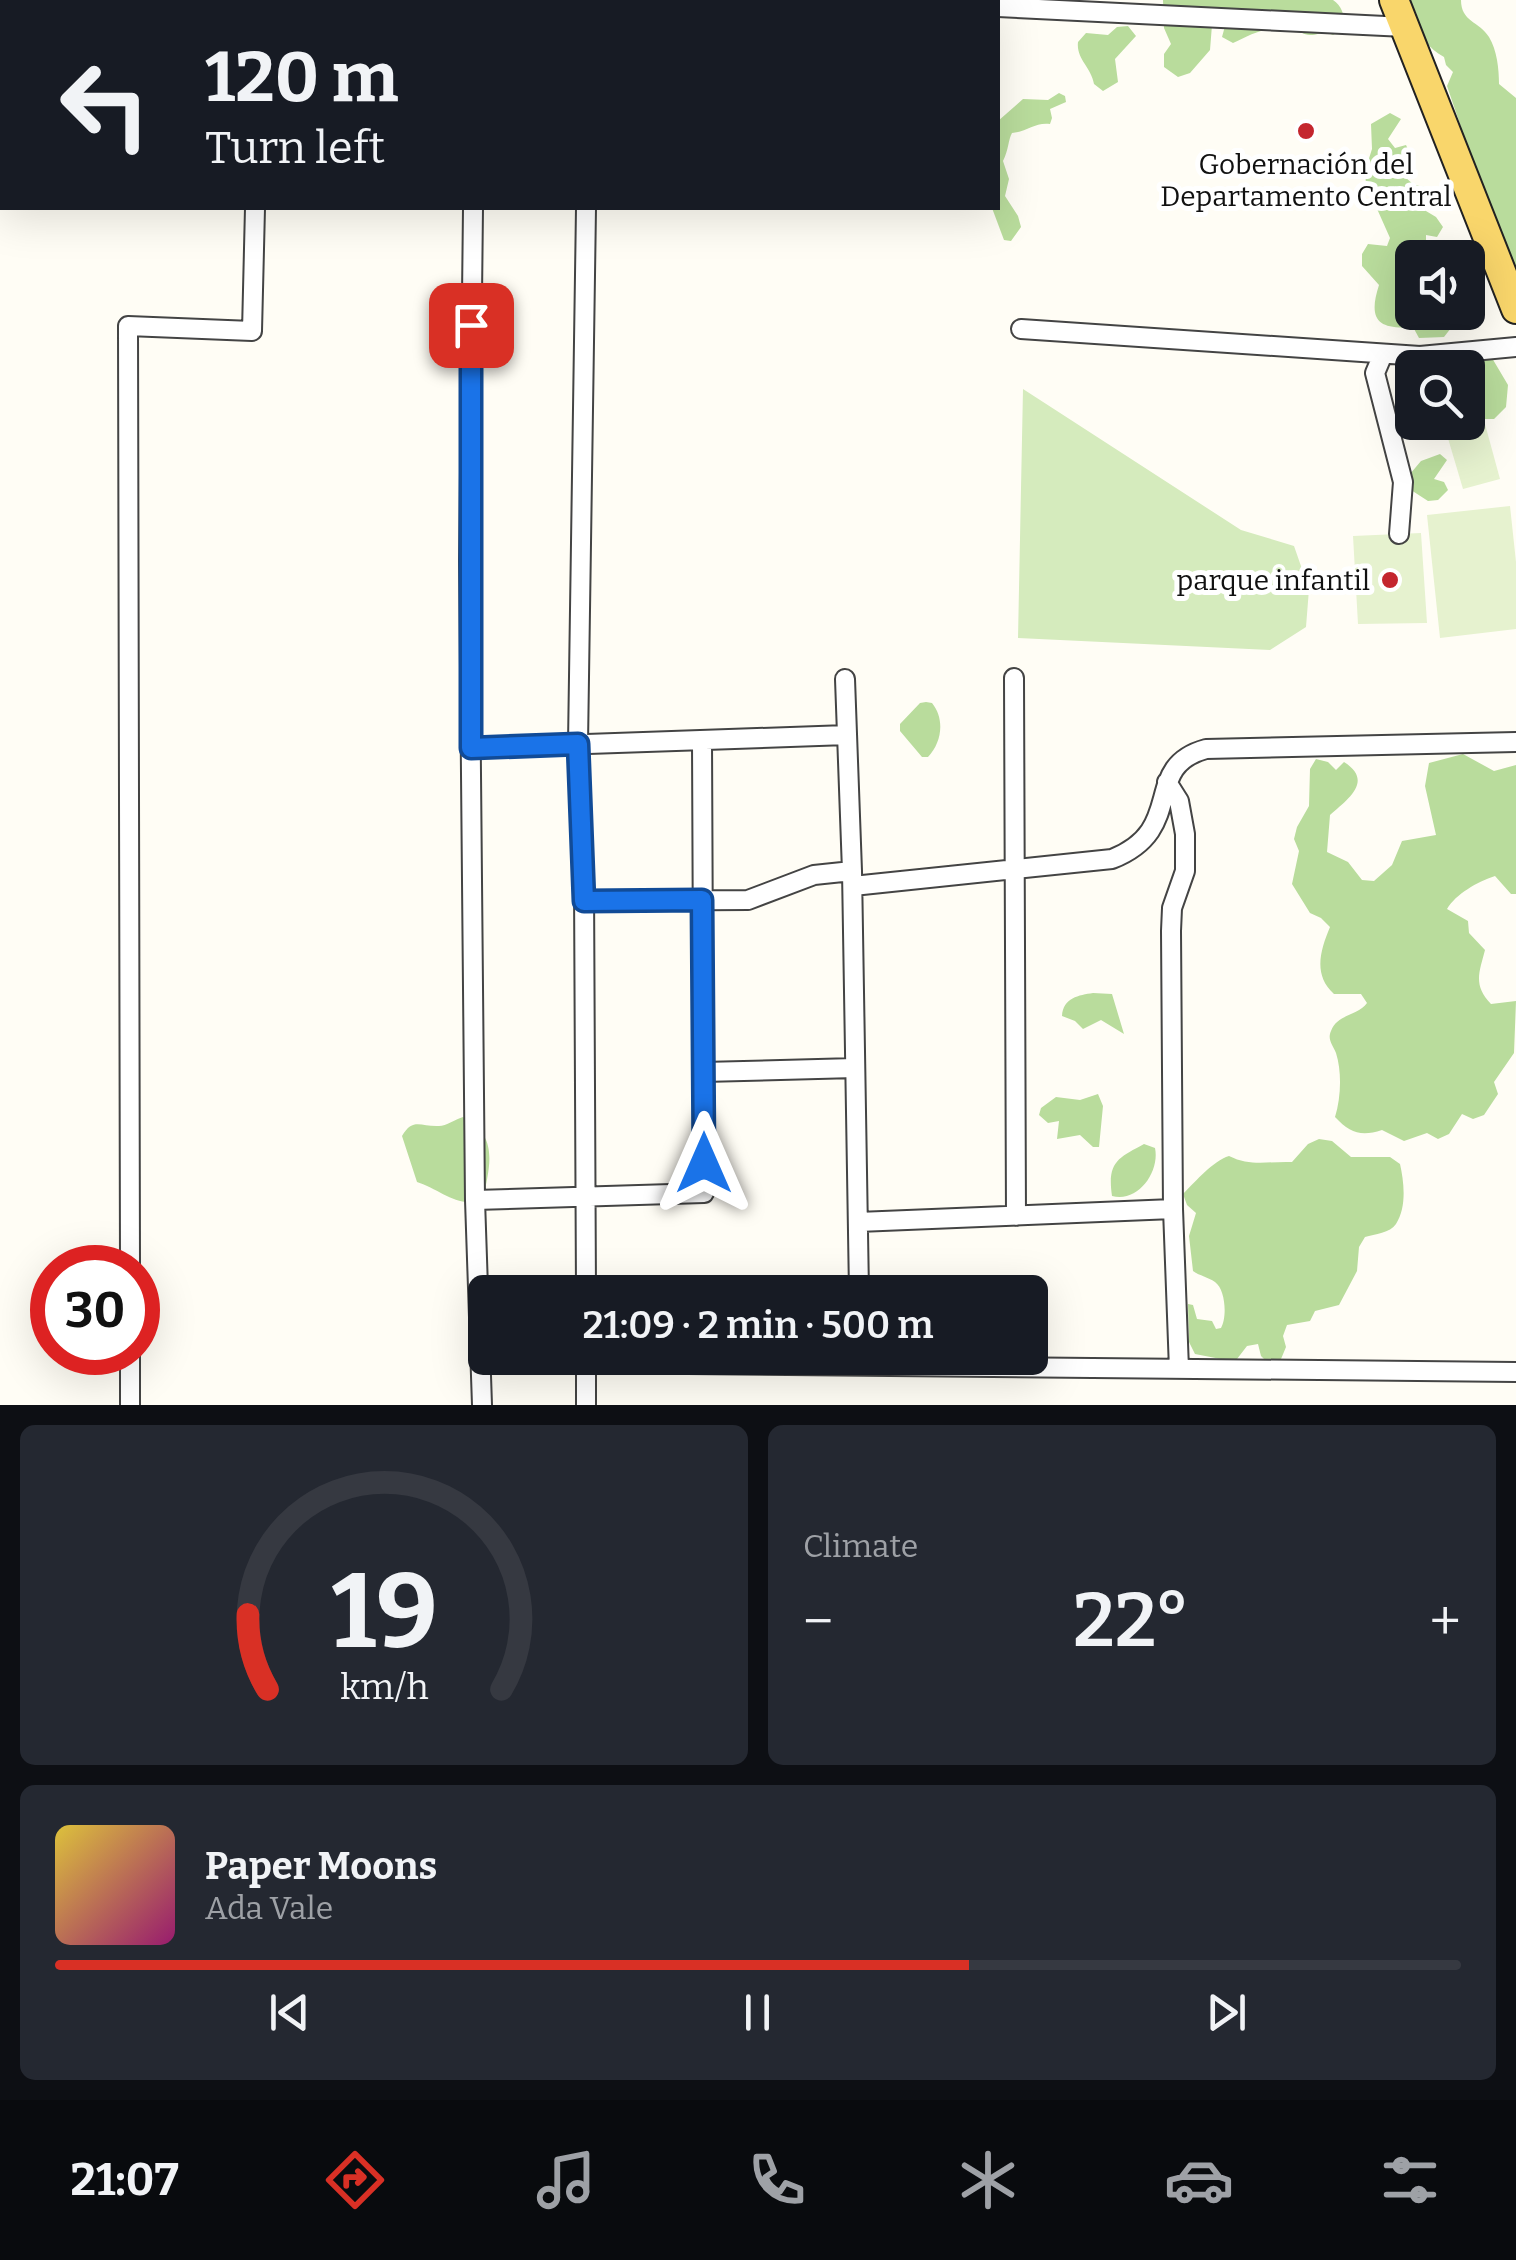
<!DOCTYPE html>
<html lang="en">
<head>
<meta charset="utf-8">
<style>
	body { margin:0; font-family:Bitter,serif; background:#242831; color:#f1f3f6; height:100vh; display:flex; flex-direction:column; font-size:38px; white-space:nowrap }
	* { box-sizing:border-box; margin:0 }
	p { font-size:32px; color:#9ea1a6 }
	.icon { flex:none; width:55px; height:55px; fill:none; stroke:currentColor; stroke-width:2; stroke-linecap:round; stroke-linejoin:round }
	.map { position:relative; height:1405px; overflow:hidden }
	.sheet { display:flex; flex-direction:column; gap:20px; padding:20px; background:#0d0f14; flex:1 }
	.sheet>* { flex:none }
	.hud { position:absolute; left:0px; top:0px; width:1000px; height:210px; box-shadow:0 10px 40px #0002; background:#171b24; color:#f1f3f6; overflow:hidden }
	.controls { position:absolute; left:1395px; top:240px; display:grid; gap:20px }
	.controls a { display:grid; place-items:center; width:90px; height:90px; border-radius:15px; background:#171b24; box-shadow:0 10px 40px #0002; font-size:50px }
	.speed { position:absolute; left:30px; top:1245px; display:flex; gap:20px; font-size:50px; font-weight:700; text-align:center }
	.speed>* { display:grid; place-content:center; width:130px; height:130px; border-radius:50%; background:#171b24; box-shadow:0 10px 40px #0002; line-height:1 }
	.speed .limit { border:15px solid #d22; background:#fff; color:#111 }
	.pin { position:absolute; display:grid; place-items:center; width:85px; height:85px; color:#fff; margin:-42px; border-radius:20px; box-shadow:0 5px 15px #0006 }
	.me { position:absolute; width:110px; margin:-55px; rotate:0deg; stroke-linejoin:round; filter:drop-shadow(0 0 8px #0008) }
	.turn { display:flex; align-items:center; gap:35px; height:210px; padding:0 40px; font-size:45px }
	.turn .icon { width:130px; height:130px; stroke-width:2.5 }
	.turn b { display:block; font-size:70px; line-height:85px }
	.big { font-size:75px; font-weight:600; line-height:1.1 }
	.sheet .card { flex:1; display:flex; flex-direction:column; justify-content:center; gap:15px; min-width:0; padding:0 35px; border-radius:15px; background:#242831 }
	.sheet .dial { align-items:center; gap:0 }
	.dial svg { height:260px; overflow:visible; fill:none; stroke:#363941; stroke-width:7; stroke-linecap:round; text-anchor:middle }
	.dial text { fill:#f1f3f6; stroke:none }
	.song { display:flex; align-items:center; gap:30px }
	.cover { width:120px; height:120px; border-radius:15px; background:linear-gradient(135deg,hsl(50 70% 55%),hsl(320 70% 35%)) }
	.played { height:10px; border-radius:5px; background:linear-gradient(90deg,#d93025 65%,#363941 65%) }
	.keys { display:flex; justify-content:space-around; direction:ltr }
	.heat { display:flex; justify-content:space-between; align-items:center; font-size:55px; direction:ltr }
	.sheet .tiles { flex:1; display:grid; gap:20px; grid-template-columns:1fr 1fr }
	.card:last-child { grid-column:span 2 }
	.trip { position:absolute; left:468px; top:1275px; width:580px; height:100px; border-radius:15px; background:#171b24; box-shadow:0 10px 40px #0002; font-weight:600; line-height:100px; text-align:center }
	.tabs { display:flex; height:160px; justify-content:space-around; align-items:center; background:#090b0e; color:#9ea1a6 }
	.tabs .icon { width:70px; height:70px }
	.tabs .on { color:#d93025 }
	.tabs b { font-size:45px; color:#f1f3f6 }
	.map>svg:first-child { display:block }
</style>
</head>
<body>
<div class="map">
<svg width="1516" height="1405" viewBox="0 0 1516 1405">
	<rect width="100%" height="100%" fill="#fffdf5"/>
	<path fill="#d5ebbd" d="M1023 389 1241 530 1294 546 1309 589 1306 627 1270 650 1018 638Z"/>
	<path fill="#b9dc9c" d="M1163 0H1333C1343 7 1345 17 1344 29L1333 35C1322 30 1321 35 1310 35 1303 35 1301 31 1295 29 1273 23 1251 34 1233 43L1222 37 1225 26 1212 25 1210 50 1190 73 1178 77 1164 67V54L1171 44 1164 28Z
		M1408 0H1461C1461 22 1479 21 1489 37 1497 50 1499 69 1499 84L1516 98V306L1451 141 1461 127 1447 86 1453 72 1446 65 1444 57C1411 38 1427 22 1408 0Z
		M1128 26 1136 36 1115 59 1118 82 1103 91 1094 84C1091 67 1076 59 1078 42L1086 33 1108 35 1117 27Z
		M1059 93 1065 96 1066 102 1050 109 1052 118 1050 124C1035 122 1027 132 1012 133 1008 140 1009 149 1003 161L1009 179 1005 196 1018 216 1021 227 1011 241 1004 240 992 208H998V121L1023 99 1048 100Z
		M1390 113 1401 119 1388 139 1395 148 1406 145 1411 156 1404 165 1405 177 1414 185 1425 187 1426 211 1436 217 1443 227 1437 237 1426 235V247L1435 254 1455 257 1412 258V312L1435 313 1451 328 1444 337 1419 338 1413 327C1377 330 1368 319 1379 285L1362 266V254L1368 244 1387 246 1390 238 1366 184 1365 171 1372 149 1371 124Z
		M1492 358 1508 385 1506 407 1494 419H1471L1468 410V368H1443V361Z
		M1440 454 1447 460 1434 479 1444 482 1448 490 1438 500 1428 501 1411 490 1410 474 1421 461Z
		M926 702 932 703C945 719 942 742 928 757H922L900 731V724L920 703Z
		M1463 754 1494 771 1516 765V894H1511L1495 876C1477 882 1456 894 1447 909L1468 921 1469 933 1485 950C1479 973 1473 985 1491 1004L1516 1001 1514 1053 1494 1082 1498 1094 1484 1115 1473 1119 1462 1114 1449 1134 1438 1139 1427 1133 1404 1141 1382 1130C1361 1137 1350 1133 1335 1117 1341 1098 1342 1072 1336 1053 1333 1045 1327 1040 1331 1031 1337 1014 1358 1016 1367 1003L1361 994H1334C1313 975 1320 951 1330 927L1321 918 1310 913 1292 884 1299 851 1294 839 1297 827 1309 806 1310 769 1316 759 1328 762 1336 770 1344 762C1374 781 1348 799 1330 815L1327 852 1348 862 1362 880 1374 881 1392 865 1402 841 1436 835 1425 786 1429 763Z
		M1093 993 1112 994 1124 1034 1101 1020 1083 1029 1075 1021 1062 1016C1063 998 1079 995 1093 993Z
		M1098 1094 1103 1106 1099 1147H1093L1080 1135 1057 1139 1059 1121 1048 1123 1039 1115 1041 1108 1056 1097 1080 1100Z
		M463 1117C499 1136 490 1165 483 1199 459 1210 440 1189 417 1182L402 1136C413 1117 421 1127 439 1126 446 1126 456 1119 463 1117Z
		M1319 1139 1332 1141 1351 1157H1390L1400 1164C1404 1182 1407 1207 1396 1224 1390 1233 1375 1234 1365 1237L1359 1247 1357 1271 1339 1305 1315 1311 1310 1321 1287 1325 1283 1336 1286 1347 1281 1359 1269 1364 1261 1356 1258 1344 1247 1346 1237 1359 1231 1361 1195 1354 1189 1342 1188 1304 1193 1305 1197 1319 1212 1321 1216 1329 1221 1328C1227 1318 1226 1290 1215 1282 1208 1277 1200 1276 1193 1271L1189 1236 1196 1213 1187 1205 1183 1194C1196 1181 1213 1161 1229 1156 1251 1167 1269 1161 1292 1162L1308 1144Z
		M1144 1144 1155 1148C1160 1172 1138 1203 1112 1196 1107 1162 1118 1158 1144 1144Z"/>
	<path fill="#e6f2cf" d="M1485 424 1500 479 1463 489 1447 435Z
		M1510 506 1516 562V629L1440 638 1427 515Z
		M1421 533 1427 623 1358 624 1353 536Z"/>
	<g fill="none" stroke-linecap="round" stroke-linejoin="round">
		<defs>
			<path id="minor" d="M253 0V2
				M856 0 906 2
				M475 2V0
				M595 2 599 0
				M998 7 1405 27
				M473 208 469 561 475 1200 482 1405
				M1021 329 1420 356 1516 347
				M1383 354 1375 373 1403 482 1399 534
				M1014 678 1016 1216
				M845 679 852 871 859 1292
				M471 748 847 735
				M1167 782 1179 801 1185 834V871L1172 908 1171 931 1173 1209 1179 1369
				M853 886 1112 859C1188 829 1140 767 1206 749L1516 742
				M584 901 748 900 814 875 852 871
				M703 1072 855 1068
				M475 1200 704 1193 702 740
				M858 1222 1173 1209
				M130 1268 128 326 252 331 255 208
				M586 1292 584 884 578 744 586 208
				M586 1358V1405
				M481 1362 1516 1372
				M130 1405V1352"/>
			<path id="primary" d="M1394 0 1516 309"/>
		</defs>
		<use href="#minor" stroke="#444" stroke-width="22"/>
		<use href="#primary" stroke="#222" stroke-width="32"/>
		<use href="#minor" stroke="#fff" stroke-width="18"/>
		<use href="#primary" stroke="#f9d66b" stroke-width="28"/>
	</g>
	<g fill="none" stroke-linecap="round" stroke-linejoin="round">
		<defs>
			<path id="route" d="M471 325V748L578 744 584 901 702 900 704 1163"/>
		</defs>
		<use href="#route" stroke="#114b97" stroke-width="25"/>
		<use href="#route" stroke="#1a73e8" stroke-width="18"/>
	</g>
	<g fill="#c4262e" stroke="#fff" stroke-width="4">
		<circle cx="1306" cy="131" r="10"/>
		<circle cx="1390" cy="580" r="10"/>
	</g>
	<g text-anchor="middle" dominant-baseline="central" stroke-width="10" stroke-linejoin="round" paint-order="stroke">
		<g font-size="28" fill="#111" stroke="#fff">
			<text x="1306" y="164">Gobernación del<tspan x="1306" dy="32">Departamento Central</tspan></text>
			<text x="1370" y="580" text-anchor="end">parque infantil</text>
		</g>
	</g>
</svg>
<div class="controls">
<a><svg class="icon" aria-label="sound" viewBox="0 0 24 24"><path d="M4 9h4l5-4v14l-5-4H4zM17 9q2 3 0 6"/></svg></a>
<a><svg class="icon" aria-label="search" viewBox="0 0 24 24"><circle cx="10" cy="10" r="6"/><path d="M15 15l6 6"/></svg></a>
</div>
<div class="speed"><div class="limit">30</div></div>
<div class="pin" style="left:471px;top:325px;background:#d93025"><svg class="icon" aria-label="arrive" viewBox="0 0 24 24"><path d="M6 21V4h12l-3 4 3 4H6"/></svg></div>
<svg class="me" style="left:704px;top:1163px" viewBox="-20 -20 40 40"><path d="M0-17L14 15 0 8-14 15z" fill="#1a73e8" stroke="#fff" stroke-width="4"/></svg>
<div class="trip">21:09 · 2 min · 500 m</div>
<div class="hud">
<div class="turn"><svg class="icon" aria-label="left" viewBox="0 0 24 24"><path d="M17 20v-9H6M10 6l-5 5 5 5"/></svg><div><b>120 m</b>Turn left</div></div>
</div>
</div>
<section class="sheet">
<div class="tiles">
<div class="card dial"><svg viewBox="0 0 100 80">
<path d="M14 69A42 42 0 1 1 86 69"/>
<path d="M14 69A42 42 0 0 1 8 46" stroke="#d93025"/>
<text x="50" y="56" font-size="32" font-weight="700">19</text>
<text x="50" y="72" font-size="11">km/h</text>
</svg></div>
<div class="card"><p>Climate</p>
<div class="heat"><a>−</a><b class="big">22°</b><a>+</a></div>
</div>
<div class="card">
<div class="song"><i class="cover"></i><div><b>Paper Moons</b><p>Ada Vale</p></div></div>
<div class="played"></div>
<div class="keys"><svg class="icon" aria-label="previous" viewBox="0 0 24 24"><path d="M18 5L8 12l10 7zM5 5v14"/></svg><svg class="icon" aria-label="pause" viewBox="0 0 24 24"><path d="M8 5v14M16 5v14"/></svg><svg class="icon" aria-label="next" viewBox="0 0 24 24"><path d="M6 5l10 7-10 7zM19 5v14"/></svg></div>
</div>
</div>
</section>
<nav class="tabs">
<b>21:07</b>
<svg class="icon on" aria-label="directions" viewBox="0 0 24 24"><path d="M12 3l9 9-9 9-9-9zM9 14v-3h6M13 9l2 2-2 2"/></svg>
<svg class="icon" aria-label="music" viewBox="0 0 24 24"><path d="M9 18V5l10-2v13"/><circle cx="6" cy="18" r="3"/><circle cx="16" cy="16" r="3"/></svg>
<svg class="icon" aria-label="phone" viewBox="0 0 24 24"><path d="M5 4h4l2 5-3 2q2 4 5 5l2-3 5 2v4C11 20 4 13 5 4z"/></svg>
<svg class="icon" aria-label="climate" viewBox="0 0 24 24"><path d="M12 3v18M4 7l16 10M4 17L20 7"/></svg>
<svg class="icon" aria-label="car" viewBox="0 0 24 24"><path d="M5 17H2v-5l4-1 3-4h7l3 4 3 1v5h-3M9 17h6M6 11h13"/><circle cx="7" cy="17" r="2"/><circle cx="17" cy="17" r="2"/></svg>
<svg class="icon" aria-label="filters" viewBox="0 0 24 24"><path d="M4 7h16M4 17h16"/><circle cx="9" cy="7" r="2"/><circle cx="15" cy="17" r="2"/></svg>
</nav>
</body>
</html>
